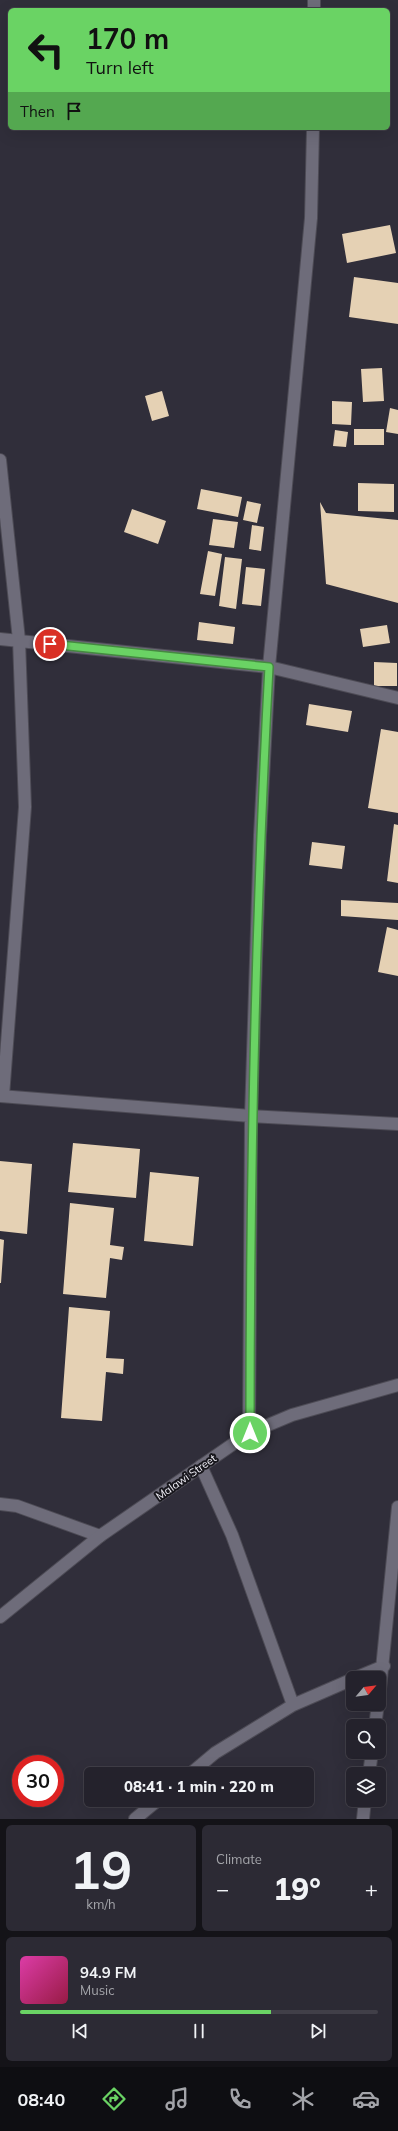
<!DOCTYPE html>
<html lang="en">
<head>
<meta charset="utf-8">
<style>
	body { margin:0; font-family:Mulish,sans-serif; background:#2c2a34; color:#f1f3f6; height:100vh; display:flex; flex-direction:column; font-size:15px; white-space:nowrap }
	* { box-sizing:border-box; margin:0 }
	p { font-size:13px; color:#a3a4a9 }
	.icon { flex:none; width:22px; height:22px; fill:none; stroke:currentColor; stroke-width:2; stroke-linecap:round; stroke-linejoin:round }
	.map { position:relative; height:1819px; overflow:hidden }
	.drawer { display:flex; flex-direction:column; gap:6px; padding:6px; background:#141318; flex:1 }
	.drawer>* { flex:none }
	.banner { position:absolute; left:8px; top:8px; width:382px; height:122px; border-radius:6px; box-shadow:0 4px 16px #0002,0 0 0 1px #413f48; background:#6ad364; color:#111; overflow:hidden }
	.needle { width:26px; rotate:61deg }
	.controls { position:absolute; left:346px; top:1671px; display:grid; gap:8px }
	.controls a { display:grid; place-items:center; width:40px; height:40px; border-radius:6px; background:#24222c; box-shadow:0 4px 16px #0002,0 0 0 1px #413f48; font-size:20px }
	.speed { position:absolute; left:12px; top:1755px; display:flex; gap:8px; font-size:20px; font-weight:700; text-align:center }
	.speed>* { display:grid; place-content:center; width:52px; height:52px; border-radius:50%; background:#24222c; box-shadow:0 4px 16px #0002,0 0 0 1px #413f48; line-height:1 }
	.speed .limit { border:6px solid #d22; background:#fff; color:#111 }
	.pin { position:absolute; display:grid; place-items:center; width:34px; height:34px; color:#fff; margin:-17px; border:2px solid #fff; border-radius:50%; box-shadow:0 1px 4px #0007 }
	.me { position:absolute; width:44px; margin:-22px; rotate:0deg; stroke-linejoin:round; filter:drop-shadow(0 0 3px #0008) }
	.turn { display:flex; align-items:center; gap:14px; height:84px; padding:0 12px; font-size:18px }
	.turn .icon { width:52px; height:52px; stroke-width:2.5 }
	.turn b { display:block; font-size:28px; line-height:34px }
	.then { display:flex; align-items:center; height:38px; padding:0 12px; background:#0003; gap:8px; font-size:15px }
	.big { font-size:30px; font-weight:800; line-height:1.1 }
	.drawer .widget { flex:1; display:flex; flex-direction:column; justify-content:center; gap:6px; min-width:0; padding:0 14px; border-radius:6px; background:#2c2a34 }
	.drawer .dial { align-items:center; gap:0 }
	.dial b { font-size:52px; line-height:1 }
	.song { display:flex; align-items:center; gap:12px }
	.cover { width:48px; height:48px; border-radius:6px; background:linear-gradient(135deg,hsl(320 70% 55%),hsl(340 70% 35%)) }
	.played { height:4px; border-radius:2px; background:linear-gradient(90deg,#6ad364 70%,#413f48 70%) }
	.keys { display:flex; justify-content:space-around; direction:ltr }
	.heat { display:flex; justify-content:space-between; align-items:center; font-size:22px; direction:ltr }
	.drawer .tiles { flex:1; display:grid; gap:6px; grid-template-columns:1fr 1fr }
	.widget:last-child { grid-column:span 2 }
	.trip { position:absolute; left:84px; top:1767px; width:230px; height:40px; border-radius:6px; background:#24222c; box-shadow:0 4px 16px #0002,0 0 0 1px #413f48; font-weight:800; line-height:40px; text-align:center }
	.dock { display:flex; height:64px; justify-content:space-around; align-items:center; background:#0e0e12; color:#a3a4a9 }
	.dock .icon { width:28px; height:28px }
	.dock .current { color:#6ad364 }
	.dock b { font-size:18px; color:#f1f3f6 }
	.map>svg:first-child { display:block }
</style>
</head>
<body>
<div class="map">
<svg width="398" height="1819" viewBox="0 0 398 1819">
	<rect width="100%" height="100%" fill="#302e3a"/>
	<path fill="#e5d1b4" d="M390 225 396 253 347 263 342 234Z
		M354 277 398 283V324L349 317Z
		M382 368 384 401 363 402 361 369Z
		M162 391 169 416 152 421 145 396Z
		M332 401 352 402 351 425 332 424Z
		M390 408 398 410V434L386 432Z
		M354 429H384V445H354Z
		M335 430 348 432 346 447 333 446Z
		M358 483 394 484V512L358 511Z
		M201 489 242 497 238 517 197 509Z
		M247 501 261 504 257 523 243 520Z
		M320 502 326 513 398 520V603L326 584Z
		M132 509 166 521 158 544 124 532Z
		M213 519 238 522 234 548 209 545Z
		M252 525 264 527 261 551 249 549Z
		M208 551 222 554 215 596 200 594Z
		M225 557 242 559 236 609 219 606Z
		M246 567 265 569 261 606 242 604Z
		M199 622 235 627 233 644 197 640Z
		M387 625 390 643 363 647 360 629Z
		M374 662 397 663V686H374Z
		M309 704 352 711 348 732 306 725Z
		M381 729 398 732V813L368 808Z
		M394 824 398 825V883L387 881Z
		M312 842 345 846 342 869 309 865Z
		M341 900 398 903V920L341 916Z
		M387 927 398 930V976L378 972Z
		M73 1143 140 1149 136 1198 68 1192Z
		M0 1161 32 1164 27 1234 0 1231Z
		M150 1172 199 1177 193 1246 144 1241Z
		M70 1203 114 1208 110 1245 124 1247 122 1260 110 1258 106 1298 63 1294Z
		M0 1239 4 1240 1 1283H0Z
		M69 1307 110 1311 106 1358 124 1359 123 1374 106 1372 102 1421 61 1418Z"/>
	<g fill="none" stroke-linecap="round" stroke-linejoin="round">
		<defs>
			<path id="minor" d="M314 10V0
				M0 460 19 640 25 807 3 1096
				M0 639 269 667 398 698
				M0 1096 251 1116 398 1124
				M249 1433 251 1116 260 835 269 667 311 218 313 128
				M201 1466 232 1535 293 1705
				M0 1504 17 1506 100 1536
				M355 1678 384 1666
				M379 1699 398 1507
				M375 1726 378 1704
				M190 1774 215 1753 293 1705 353 1679
				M369 1774 372 1752
				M135 1819 158 1800
				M363 1819 365 1800"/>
			<path id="tertiary" d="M0 1617 100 1536 249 1433 292 1415 398 1385"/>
		</defs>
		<use href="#minor" stroke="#4d4b55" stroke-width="14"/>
		<use href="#tertiary" stroke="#4d4b55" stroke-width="14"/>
		<use href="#minor" stroke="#6e6c7a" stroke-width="12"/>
		<use href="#tertiary" stroke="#6e6c7a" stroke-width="12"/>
	</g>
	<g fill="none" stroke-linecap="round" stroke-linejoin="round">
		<defs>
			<path id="route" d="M50 644 269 667C255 922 250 1177 250 1433"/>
		</defs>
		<use href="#route" stroke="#458941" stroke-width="10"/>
		<use href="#route" stroke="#6ad364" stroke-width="7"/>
	</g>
	<g text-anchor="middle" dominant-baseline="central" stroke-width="4" stroke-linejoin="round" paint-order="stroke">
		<g font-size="11" fill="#f3f2fa" stroke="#18171d">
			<text transform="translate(186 1477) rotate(-35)">Malawi Street</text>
		</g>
	</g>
</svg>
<div class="controls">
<a><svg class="needle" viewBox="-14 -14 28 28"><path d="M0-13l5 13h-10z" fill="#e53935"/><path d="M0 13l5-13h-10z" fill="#a3a4a9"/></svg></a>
<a><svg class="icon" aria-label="search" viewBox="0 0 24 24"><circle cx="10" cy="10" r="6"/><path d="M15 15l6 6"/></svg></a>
<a><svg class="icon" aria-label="layers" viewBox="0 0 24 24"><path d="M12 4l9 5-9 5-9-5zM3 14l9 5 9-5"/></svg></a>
</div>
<div class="speed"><div class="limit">30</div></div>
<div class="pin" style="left:50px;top:644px;background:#d93025"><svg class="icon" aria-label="arrive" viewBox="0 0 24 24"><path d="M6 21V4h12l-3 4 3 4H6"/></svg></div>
<svg class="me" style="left:250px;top:1433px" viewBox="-20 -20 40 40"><circle r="17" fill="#6ad364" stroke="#fff" stroke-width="3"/><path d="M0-11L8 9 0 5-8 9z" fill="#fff"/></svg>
<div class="trip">08:41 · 1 min · 220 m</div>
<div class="banner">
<div class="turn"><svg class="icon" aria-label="left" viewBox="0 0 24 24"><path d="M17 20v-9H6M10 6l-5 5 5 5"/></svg><div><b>170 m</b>Turn left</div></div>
<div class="then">Then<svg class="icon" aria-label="arrive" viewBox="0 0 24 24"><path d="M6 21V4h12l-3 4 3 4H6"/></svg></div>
</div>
</div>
<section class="drawer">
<div class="tiles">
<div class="widget dial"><b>19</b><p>km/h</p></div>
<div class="widget"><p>Climate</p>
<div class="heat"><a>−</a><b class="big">19°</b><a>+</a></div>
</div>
<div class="widget">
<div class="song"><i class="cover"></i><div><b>94.9 FM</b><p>Music</p></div></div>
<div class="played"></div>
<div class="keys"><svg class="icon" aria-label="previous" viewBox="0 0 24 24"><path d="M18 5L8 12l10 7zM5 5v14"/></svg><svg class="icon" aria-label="pause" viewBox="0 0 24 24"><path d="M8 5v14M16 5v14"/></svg><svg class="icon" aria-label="next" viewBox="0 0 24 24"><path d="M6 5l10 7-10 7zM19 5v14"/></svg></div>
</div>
</div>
</section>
<nav class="dock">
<b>08:40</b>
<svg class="icon current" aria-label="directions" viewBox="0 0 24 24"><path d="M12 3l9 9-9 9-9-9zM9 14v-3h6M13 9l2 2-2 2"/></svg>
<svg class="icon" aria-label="music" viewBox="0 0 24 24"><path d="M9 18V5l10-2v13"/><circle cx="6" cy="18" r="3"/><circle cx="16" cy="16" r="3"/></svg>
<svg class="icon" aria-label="phone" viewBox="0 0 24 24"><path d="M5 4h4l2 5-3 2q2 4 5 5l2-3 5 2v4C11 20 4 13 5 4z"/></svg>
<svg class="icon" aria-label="climate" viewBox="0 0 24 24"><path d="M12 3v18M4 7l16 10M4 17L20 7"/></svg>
<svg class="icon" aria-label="car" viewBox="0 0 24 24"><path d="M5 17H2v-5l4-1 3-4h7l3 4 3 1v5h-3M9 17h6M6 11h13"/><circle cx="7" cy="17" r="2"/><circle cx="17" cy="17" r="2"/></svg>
</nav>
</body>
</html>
